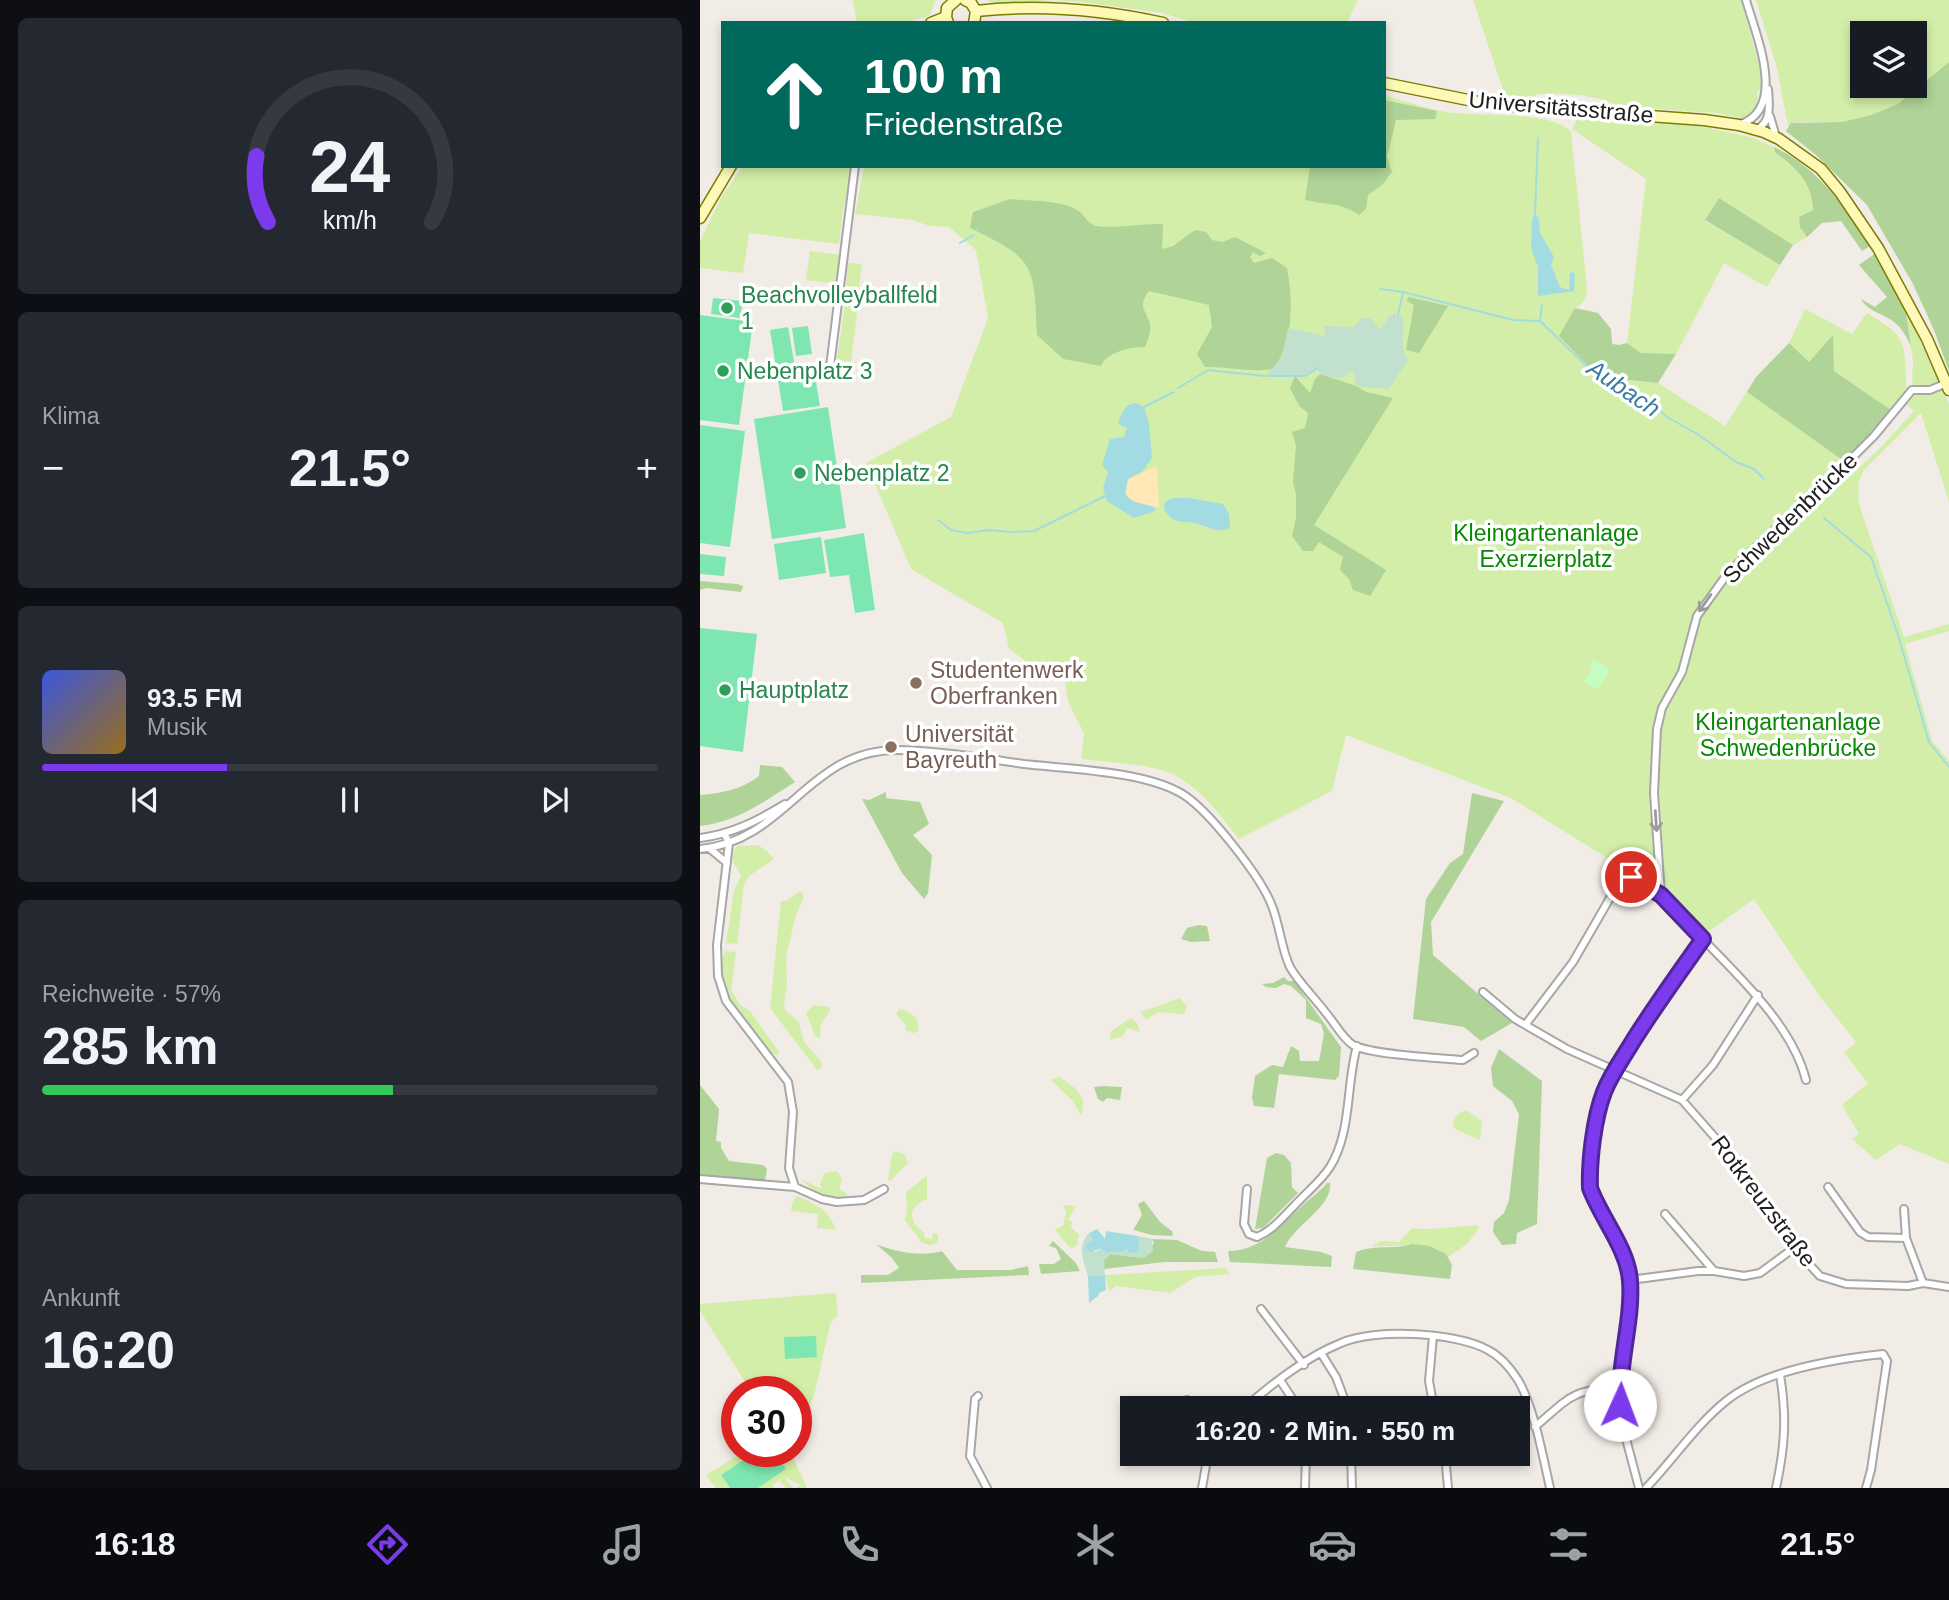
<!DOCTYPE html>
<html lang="de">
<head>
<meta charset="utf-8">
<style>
	body { margin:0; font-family:Helvetica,sans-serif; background:#242831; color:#f1f3f6; height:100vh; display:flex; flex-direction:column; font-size:26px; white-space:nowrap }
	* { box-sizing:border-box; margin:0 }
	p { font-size:23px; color:#9ea1a6 }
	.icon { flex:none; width:38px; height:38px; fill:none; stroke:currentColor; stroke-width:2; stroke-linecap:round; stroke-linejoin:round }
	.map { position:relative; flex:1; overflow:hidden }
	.panel { display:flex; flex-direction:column; gap:18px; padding:18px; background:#0d0f14; width:700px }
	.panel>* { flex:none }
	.top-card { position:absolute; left:21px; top:21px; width:665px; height:147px; border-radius:0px; box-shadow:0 4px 10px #0003; background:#00695c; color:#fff; overflow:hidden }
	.fabs { position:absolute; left:1150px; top:21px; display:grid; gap:14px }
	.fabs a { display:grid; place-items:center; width:77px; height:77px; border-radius:0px; background:#171b24; box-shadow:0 4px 10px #0003; font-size:35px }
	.speed { position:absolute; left:21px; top:1376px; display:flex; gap:14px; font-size:35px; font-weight:700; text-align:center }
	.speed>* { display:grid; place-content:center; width:91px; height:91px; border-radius:50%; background:#171b24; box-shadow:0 4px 10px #0003; line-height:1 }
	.speed .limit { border:10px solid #d22; background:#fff; color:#111 }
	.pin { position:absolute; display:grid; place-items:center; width:60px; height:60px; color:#fff; margin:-30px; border:4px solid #fff; border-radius:50%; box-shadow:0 2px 7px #0007 }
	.me { position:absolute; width:77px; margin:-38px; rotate:2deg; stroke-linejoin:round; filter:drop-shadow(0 0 5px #0008) }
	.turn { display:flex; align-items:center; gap:24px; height:147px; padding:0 28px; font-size:32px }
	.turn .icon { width:91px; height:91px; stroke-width:2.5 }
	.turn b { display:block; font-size:49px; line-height:60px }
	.big { font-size:52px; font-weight:700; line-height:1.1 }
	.panel .widget { flex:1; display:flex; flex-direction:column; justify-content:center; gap:10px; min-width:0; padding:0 24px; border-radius:10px; background:#242831 }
	.panel .dial { align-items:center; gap:0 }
	.dial svg { height:182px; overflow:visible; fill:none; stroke:#363941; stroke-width:7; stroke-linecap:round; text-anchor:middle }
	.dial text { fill:#f1f3f6; stroke:none }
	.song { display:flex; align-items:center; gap:21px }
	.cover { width:84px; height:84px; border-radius:10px; background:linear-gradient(135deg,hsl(230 70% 55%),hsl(40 70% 35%)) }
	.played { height:7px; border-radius:4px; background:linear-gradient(90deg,#7c3aed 30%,#363941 30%) }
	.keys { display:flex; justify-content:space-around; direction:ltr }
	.heat { display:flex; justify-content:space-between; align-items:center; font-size:38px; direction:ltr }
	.charge { height:10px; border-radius:5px; background:linear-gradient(90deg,#34c759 57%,#363941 0) }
	.trip { position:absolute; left:420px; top:1396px; width:410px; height:70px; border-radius:0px; background:#171b24; box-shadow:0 4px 10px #0003; font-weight:700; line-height:70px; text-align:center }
	.tabs { display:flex; height:112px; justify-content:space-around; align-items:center; background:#090b0e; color:#9ea1a6 }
	.tabs .icon { width:49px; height:49px }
	.tabs .current { color:#7c3aed }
	.tabs b { font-size:32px; color:#f1f3f6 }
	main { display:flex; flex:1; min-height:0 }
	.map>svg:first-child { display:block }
</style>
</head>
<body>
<main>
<section class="panel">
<div class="widget dial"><svg viewBox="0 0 100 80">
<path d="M14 69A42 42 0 1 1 86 69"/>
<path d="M14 69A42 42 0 0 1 9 40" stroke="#7c3aed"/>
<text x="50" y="56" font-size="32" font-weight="700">24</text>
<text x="50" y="72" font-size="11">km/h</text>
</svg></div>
<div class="widget"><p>Klima</p>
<div class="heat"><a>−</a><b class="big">21.5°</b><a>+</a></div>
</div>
<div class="widget">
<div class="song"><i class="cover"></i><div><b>93.5 FM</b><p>Musik</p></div></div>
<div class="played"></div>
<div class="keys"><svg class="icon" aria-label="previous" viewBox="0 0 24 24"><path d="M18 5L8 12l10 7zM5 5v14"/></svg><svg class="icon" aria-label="pause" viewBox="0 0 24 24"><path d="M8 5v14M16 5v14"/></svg><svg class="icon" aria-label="next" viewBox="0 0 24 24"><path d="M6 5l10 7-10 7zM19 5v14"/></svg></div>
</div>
<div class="widget"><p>Reichweite · 57%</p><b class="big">285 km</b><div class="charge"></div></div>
<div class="widget"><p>Ankunft</p><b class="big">16:20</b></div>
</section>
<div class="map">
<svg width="1249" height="1488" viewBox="0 0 1249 1488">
	<rect width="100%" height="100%" fill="#f1ece6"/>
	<path fill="#d3eea8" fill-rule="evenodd" d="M153 0H236L229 16 203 23H157Z
		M288 0H658L647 23H496L462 13 381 2 353 0 292 4Z
		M773 0H1041L1063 79 1061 87 1057 93C1059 104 1056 114 1045 119L1016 113 906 106 907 101C892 95 840 89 828 98L808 96 803 90Z
		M1056 0H1249V62L1198 104 1171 115 1142 122H1097L1088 126 1076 64ZM1162 33H1214V86H1162Z
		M684 95C701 100 720 106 736 110 771 119 846 108 871 131L887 288C887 299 884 303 875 308L920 379 958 383 1025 426 1047 392 1145 462 1098 503 1104 505 1121 492 1127 498 1183 445 1214 411 1207 405 1214 396 1223 395 1222 389 1214 387 1212 380 1213 361 1205 307 1249 404V502L1221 413 1165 469C1157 481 1158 490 1159 504L1204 637 1249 624V631L1205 644 1232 741 1249 761V1164L1200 1144 1176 1160 1152 1139 1159 1134 1142 1105 1168 1083 1144 1053 1156 1042 1118 994 1054 899 1004 935 955 888 811 798 646 735 632 791 539 839C518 812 493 777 457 769 433 763 406 762 381 759L384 733 368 702 363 668 330 664 309 649 303 623 211 569 166 463 251 417 288 318 276 250 249 227 230 226 212 220 155 214 164 166H684Z
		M879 115 998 126 1051 137 1074 147 1075 152C1089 163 1120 188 1114 210 1112 215 1104 222 1100 227L1107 237 1093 245 1019 198 1005 221 1080 265 1067 287 1024 263 976 354 941 353 927 343 946 179 872 129Z
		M43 166H153L143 210 139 244 49 233 43 273 0 268V241L21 198Z
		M110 251 141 255 138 284 106 280Z
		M148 263 162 264 159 288 146 286Z
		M145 303 158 305 151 362 137 360Z
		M1105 309 1152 334 1167 313C1211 339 1203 342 1207 390L1205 395 1191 410 1134 371 1132 336 1109 363 1089 343Z
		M58 845 67 851 74 859 49 876 44 885 37 944 26 943 34 891 41 875 34 864 31 854 37 846Z
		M100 891 104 896 95 918 86 957 87 983 84 1006 86 1011 99 1022 103 1040 122 1063V1067L117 1070 70 1008 81 901H86Z
		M25 951 36 952 31 990 40 1005 50 1011 79 1052 78 1055 73 1054C53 1027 7 987 25 951Z
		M480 998 487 1007 484 1014 458 1012 446 1020 441 1012Z
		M113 1005 130 1007V1011L121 1024 120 1038 115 1036 106 1013Z
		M199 1009C211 1011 217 1016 219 1028L217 1032 212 1033 205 1030 206 1025 196 1014Z
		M431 1018 437 1023 440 1032 427 1028 423 1036 410 1040 411 1031Z
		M359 1077C374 1087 389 1095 381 1115L372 1100 351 1080Z
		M766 1110 782 1121 780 1140 755 1129 753 1122 758 1114Z
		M197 1151 205 1155 208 1163 190 1181 188 1179 192 1154Z
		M137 1171 142 1179 139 1188 147 1194V1198C128 1198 113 1193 101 1179L122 1189 120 1184 125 1173Z
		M227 1176V1199C207 1208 208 1221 224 1233L225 1238 232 1239 233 1233 238 1234V1243L230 1245 222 1243 205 1220 207 1209 206 1192Z
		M97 1196C116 1204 129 1210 136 1230L117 1228 118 1214 91 1211 93 1201Z
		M363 1205 376 1206 368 1220 372 1221 371 1227 379 1235 377 1245 373 1248 369 1247 356 1231 355 1229 363 1226 366 1212Z
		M777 1225 779 1228 767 1244 748 1257 746 1254C717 1242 702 1247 671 1246L681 1241 699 1242 712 1228C733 1231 755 1226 777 1225Z
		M526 1268 530 1274 495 1277 470 1293 416 1286 409 1291 405 1275Z
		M136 1293 138 1316 134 1318 130 1324 114 1396 107 1411 96 1417V1391H51L0 1311V1304Z
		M45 1451H57L21 1475 30 1488H16L6 1475Z
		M74 1451H90L107 1488H96L101 1485 84 1477 93 1488H86L79 1480 73 1485 74 1488H58L86 1469Z"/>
	<path fill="#b0d398" d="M1249 62V371L1234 330 1213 284 1167 205 1116 155 1086 131 1091 123 1142 122 1171 115 1198 104Z
		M684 100 737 111 735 119 696 120 687 157 692 172 683 184 668 195 666 209 659 215C640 202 627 205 605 200L610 166H684Z
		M1074 147C1122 171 1141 204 1170 246L1162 251 1141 221 1122 223 1107 237 1100 227 1099 217 1113 210C1113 183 1095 167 1075 152Z
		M1019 198 1093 245 1080 265 1005 220Z
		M310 199C327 201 360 200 375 209 384 213 387 224 396 226 416 229 442 223 463 224L462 249 473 246 495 230 506 232 512 240 522 242 535 237 566 253 560 256 553 252 550 257 554 263 572 258 587 268C593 300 594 343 573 369 550 373 528 366 505 367L497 354 512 327 509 305 449 291C437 307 446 309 450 324 451 331 448 340 445 347 431 347 406 352 401 366L363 359 337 335C334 264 335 259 270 228L273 212Z
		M1176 253 1205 307 1211 346C1206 337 1203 329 1194 322 1184 314 1167 311 1161 299L1175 307 1187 297 1159 265Z
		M708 297 748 306 719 353 706 350 714 305 707 301Z
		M875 308 898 313 911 329 912 344 919 345 927 343 941 353 976 354 958 383 920 379 893 371 859 336Z
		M1133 335 1134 371 1191 410 1145 462 1047 392 1056 377 1089 343 1109 362Z
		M620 374 656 386 666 392 693 398 614 525 686 570 670 596 653 590 649 579 640 570 643 557 619 542 613 551H603L592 536 596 518V495L593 482 596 446 592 432 605 428 608 413 599 406 590 388 595 376 610 393 615 379Z
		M0 581 37 584 43 586 41 592 6 588 0 590Z
		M60 765 82 767 95 782C65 801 37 822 0 826V795C22 793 41 790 59 776Z
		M186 792V798L220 802 229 824 213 835 232 855 228 893 224 899 202 873 162 799 169 800Z
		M772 793 804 801 731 922 733 955 812 1023 781 1041 764 1027 713 1019 726 899 750 863 763 854Z
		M499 925 507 926 510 941 491 942 481 939 487 928Z
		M584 977 588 981H594L641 1047 639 1076 635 1080 579 1074 574 1108 554 1106 552 1098 555 1076 572 1065 583 1067 591 1046 599 1051 600 1061H619L624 1034 621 1024 606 1018V1000L591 986 584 984 576 988 566 987 562 984 573 983Z
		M799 1049 842 1081 837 1224 817 1233 816 1244 802 1245 793 1232 794 1222 804 1213 809 1200 819 1114 812 1101 793 1086 791 1068Z
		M0 1085 19 1109 16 1141 21 1142V1148L29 1161 63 1165 67 1169 65 1181 0 1175Z
		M404 1086 422 1087 420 1100 407 1098 403 1102 398 1099 394 1087Z
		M576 1153 584 1155 591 1163 592 1187 598 1193 563 1228 555 1229 567 1158Z
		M627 1183H630C633 1207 593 1226 585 1247L621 1252 632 1256 631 1267 530 1262 528 1251C561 1251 579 1226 602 1206 610 1198 620 1192 627 1183Z
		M444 1201 460 1222 473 1232 472 1236 452 1235 433 1230 442 1215 438 1204Z
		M452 1239 477 1240 502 1251 515 1252 518 1262H465L404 1269V1260L410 1254 444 1258 454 1243Z
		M353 1241 376 1263 380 1271 341 1274 339 1264H354L361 1259 356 1248 349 1246Z
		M176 1244C195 1252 222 1257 242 1251L257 1270H311L328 1266 329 1275 161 1283V1275H188L199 1268 192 1258Z
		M712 1244 729 1246 746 1254 752 1265 750 1279 653 1269 656 1252C676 1244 693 1250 712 1244Z"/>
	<path fill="#c1e0ce" d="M694 314 702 316C707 333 697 340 708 360L689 389 656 386 653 370C642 381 634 378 620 374L617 368 605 376H566L582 357 588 328 625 336 624 326 653 327 662 318H670L680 330 689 316Z
		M389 1233 393 1240 386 1249 395 1252 401 1248 417 1252 427 1248H437L438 1236 452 1239 453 1251 444 1258 410 1254 404 1260 405 1275 388 1276C383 1260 377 1247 389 1233Z"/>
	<path fill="#ffe7b6" d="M457 466 459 507C446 506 429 505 425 490L428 479Z"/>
	<path fill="#c3fdc1" d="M893 659 910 670 898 690 884 682 892 669 889 667Z"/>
	<path fill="#7ee6b1" d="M13 298 43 301 40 318 11 314Z
		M0 315 53 322 39 425 0 420Z
		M108 326 112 354 96 356 92 328Z
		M88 327 95 367 113 364 120 406 83 411 70 330Z
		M128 407 146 528 72 539 54 419Z
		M0 425 45 431 30 547 0 543Z
		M164 533 175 610 155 613 149 575 130 577 124 540Z
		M121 537 126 573 79 580 74 544Z
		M0 554 26 557 24 576 0 574Z
		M0 628 57 634 43 752 0 746Z
		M116 1336 117 1357 85 1359 84 1337Z
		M57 1451H74L86 1469 58 1488H30L21 1475Z"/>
	<path fill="#a3dbe2" d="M835 214 839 218 840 233 854 257 851 265 860 287 869 290 870 273 872 272 875 274 874 291 838 296V267L831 248 832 219Z
		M436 403 444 407 449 424 452 458 443 471 428 479 425 494C433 505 444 502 455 508V511L434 518 407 501 403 488 408 472 402 465 410 439 424 437 427 428 418 424C422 414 424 404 436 403Z
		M473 498H490L523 504 529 514 530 528C516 534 511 527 498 524 483 520 471 525 464 508L465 502Z
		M397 1229 405 1239 406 1231 438 1236 439 1251 435 1253 428 1252 427 1248 423 1252H406L401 1248 391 1252 386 1249V1245L393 1240 389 1233Z
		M405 1275 406 1290 399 1293 398 1296 389 1303 388 1276Z"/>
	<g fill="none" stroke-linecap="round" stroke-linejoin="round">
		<path stroke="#a3dbe2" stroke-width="2" d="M835 214 838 138
			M277 230 278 228
			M260 243 274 235
			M680 289 703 292
			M842 304 840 321 898 377 941 394 967 417 999 435 1036 462 1054 469 1064 479
			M698 315 703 292 813 320 839 321
			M568 376H605L618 368
			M478 388 508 370 565 376
			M444 407 474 392
			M1124 518 1171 557 1199 638 1229 742 1249 767
			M238 520 251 530 267 533 289 530 310 532 334 531 405 496"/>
		<defs>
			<path id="minor" d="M1070 116 1076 137
				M1041 124C1088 107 1055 33 1046 0
				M1057 129C1072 122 1069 104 1068 89
				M130 367 155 166
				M25 835 29 843 17 945 18 976 26 1001 88 1082 93 1112 89 1168 95 1187
				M0 838C32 834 57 821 85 804
				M9 848 27 863
				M0 849C87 841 108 749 198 750 240 751 282 758 324 764 369 769 447 771 484 795 510 812 561 877 572 906 580 926 581 948 590 967 599 983 615 998 626 1013 634 1022 643 1039 653 1045 672 1055 739 1058 763 1060L774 1053
				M961 895 954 793 957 729 962 708 982 672 997 616 1028 573 1147 463 1174 436 1212 390H1230L1247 383
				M783 992 815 1019 867 1049 982 1100 1033 1158 1094 1248 1120 1276 1146 1284 1208 1286 1223 1283 1249 1287
				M826 1024 873 962 921 879 931 877C959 891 976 912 997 933 1036 974 1092 1024 1106 1080
				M982 1100 1013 1065 1058 995
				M0 1179 95 1187 122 1199 137 1202 164 1200 184 1189
				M1128 1187 1160 1232 1168 1237 1206 1238
				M547 1189 544 1224 549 1234 557 1237C572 1231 583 1217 594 1206 606 1193 621 1181 630 1167 652 1132 646 1084 657 1046
				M1204 1209 1206 1238 1223 1283
				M965 1214 1014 1271
				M930 1280 998 1271H1014L1044 1276 1060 1273 1094 1248
				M561 1309 604 1365
				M733 1336 729 1381 734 1409
				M621 1353 636 1377 648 1409
				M580 1380 599 1409
				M278 1396 275 1399 270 1456 287 1488
				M487 1400 493 1409
				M543 1409C572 1384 606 1357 641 1343 674 1328 756 1332 788 1350 800 1356 811 1369 818 1380 834 1407 843 1457 850 1488
				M835 1427C870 1397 871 1390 919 1387
				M651 1454 652 1488
				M745 1454 748 1488
				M502 1488 508 1454
				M605 1488 606 1454
				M939 1488 924 1431 919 1387 930 1280 919 1248 896 1204 890 1188V1177L898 1114 904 1093 915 1070 956 1004 1003 939
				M946 1488C973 1460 995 1426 1026 1401 1064 1370 1135 1359 1183 1354L1187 1361 1171 1470 1166 1488
				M1076 1488C1085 1446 1087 1417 1080 1375"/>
			<path id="secondary" d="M265 0 271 3 276 11 274 23
				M276 11C339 4 400 9 463 23
				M231 23 246 17
				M248 23 246 17 247 8 256 0
				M684 83 788 104 1004 120 1039 125 1064 132 1079 139 1121 169 1140 192 1178 248 1227 339 1249 390
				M0 218 31 166"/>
		</defs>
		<use href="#minor" stroke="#a7a7a7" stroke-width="10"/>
		<use href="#secondary" stroke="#7e7c00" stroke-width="13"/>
		<use href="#minor" stroke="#fff" stroke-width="6"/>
		<use href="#secondary" stroke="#fef9b7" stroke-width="10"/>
	</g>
	<defs><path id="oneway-shaft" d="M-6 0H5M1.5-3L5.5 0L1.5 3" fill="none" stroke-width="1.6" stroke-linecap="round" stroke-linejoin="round" transform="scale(1.75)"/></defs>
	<g stroke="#9b9b9b">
		<use href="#oneway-shaft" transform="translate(1005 603) rotate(125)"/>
		<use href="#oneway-shaft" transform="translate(956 821) rotate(86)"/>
	</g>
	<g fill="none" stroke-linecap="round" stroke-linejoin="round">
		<defs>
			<path id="route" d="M920 1405C918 1364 933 1320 930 1281 928 1249 901 1218 890 1188 889 1161 894 1118 904 1092 911 1074 923 1058 933 1041 955 1006 979 973 1003 939L961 895 931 877"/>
		</defs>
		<use href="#route" stroke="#51269a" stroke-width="18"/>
		<use href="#route" stroke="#7c3aed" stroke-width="12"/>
	</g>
	<g fill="#2e9e5b" stroke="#fff" stroke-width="2.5">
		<circle cx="27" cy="308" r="7"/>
		<circle cx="23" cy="371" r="7"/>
		<circle cx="100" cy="473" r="7"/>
		<circle cx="25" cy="690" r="7"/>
	</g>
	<g fill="#8d6e63" stroke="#fff" stroke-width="2.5">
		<circle cx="216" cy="683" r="7"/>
		<circle cx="191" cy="747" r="7"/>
	</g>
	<g text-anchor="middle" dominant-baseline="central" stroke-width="7" stroke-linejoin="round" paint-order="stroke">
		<g font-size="23" fill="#202020" stroke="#fff">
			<text transform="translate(861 107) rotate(5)">Universitätsstraße</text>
			<text transform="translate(1090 518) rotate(-44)">Schwedenbrücke</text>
			<text transform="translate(1064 1201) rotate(53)">Rotkreuzstraße</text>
		</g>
		<g font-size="23" fill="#27864d" stroke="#fff" text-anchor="start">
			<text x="41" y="295">Beachvolleyballfeld<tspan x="41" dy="26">1</tspan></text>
			<text x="37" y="371">Nebenplatz 3</text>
			<text x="114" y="473">Nebenplatz 2</text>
			<text x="39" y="690">Hauptplatz</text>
		</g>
		<g font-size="23" fill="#098803" stroke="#fff">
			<text x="846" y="533">Kleingartenanlage<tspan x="846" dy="26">Exerzierplatz</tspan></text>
			<text x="1088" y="722">Kleingartenanlage<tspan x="1088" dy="26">Schwedenbrücke</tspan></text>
		</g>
		<g font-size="23" fill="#785e54" stroke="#fff" text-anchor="start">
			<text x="230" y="670">Studentenwerk<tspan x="230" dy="26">Oberfranken</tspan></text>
			<text x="205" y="734">Universität<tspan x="205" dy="26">Bayreuth</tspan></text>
		</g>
		<g font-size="24" font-style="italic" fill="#3c7a9f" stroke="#fff">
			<text transform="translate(924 388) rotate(34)">Aubach</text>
		</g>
	</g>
</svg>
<div class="fabs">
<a><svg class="icon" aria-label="layers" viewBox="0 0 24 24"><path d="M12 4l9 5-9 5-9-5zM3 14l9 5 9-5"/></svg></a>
</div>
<div class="speed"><div class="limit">30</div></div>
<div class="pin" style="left:931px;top:877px;background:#d93025"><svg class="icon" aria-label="arrive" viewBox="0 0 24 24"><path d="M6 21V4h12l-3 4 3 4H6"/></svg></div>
<svg class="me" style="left:920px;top:1405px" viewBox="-20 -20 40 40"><circle r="19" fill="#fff"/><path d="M0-13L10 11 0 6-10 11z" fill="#7c3aed"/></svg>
<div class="trip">16:20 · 2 Min. · 550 m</div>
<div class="top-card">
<div class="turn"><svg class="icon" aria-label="ahead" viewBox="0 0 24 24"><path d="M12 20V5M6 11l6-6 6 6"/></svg><div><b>100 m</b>Friedenstraße</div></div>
</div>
</div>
</main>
<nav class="tabs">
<b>16:18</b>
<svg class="icon current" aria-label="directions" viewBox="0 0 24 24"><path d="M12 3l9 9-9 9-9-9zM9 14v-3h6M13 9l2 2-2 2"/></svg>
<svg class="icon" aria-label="music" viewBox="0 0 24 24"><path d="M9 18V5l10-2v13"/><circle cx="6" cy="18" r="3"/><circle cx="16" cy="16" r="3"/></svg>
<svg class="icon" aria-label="phone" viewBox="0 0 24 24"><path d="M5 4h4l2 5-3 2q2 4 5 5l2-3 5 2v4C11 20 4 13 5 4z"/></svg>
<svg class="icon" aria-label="climate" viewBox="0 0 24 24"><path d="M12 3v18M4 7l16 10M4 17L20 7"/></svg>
<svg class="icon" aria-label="car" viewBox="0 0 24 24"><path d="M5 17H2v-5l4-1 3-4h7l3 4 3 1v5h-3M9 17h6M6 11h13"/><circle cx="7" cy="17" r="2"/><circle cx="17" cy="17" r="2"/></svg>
<svg class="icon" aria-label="filters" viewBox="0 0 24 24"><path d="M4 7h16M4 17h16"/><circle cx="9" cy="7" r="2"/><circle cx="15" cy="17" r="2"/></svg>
<b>21.5°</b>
</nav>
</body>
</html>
